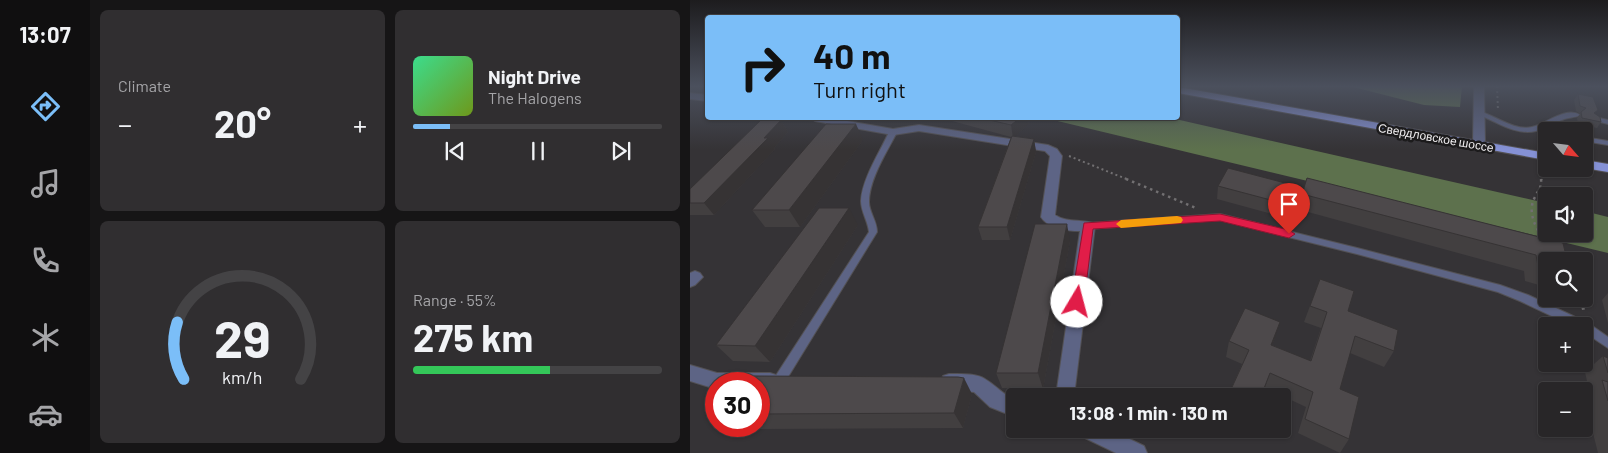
<!DOCTYPE html>
<html lang="en">
<head>
<meta charset="utf-8">
<style>
	body { margin:0; font-family:Barlow,sans-serif; background:#302e30; color:#f1f3f6; height:100vh; display:flex; flex-direction:column; font-size:19px; white-space:nowrap }
	* { box-sizing:border-box; margin:0 }
	p { font-size:16px; color:#a5a5a8 }
	.icon { flex:none; width:28px; height:28px; fill:none; stroke:currentColor; stroke-width:2; stroke-linecap:round; stroke-linejoin:round }
	.map { position:relative; flex:1; overflow:hidden }
	.panel { display:flex; flex-direction:column; gap:10px; padding:10px; background:#161516; width:600px }
	.panel>* { flex:none }
	.guide { position:absolute; left:15px; top:15px; width:475px; height:105px; border-radius:5px; box-shadow:0 1px 4px #0004,0 0 0 1px #444345; background:#7bbef8; color:#111; overflow:hidden }
	.needle { width:32px; rotate:118deg }
	.tools { position:absolute; left:848px; top:122px; display:grid; gap:10px }
	.tools a { display:grid; place-items:center; width:55px; height:55px; border-radius:5px; background:#282628; box-shadow:0 1px 4px #0004,0 0 0 1px #444345; font-size:25px }
	.speed { position:absolute; left:15px; top:372px; display:flex; gap:10px; font-size:25px; font-weight:700; text-align:center }
	.speed>* { display:grid; place-content:center; width:65px; height:65px; border-radius:50%; background:#282628; box-shadow:0 1px 4px #0004,0 0 0 1px #444345; line-height:1 }
	.speed .limit { border:8px solid #d22; background:#fff; color:#111 }
	.pin { position:absolute; display:grid; place-items:center; width:42px; height:42px; color:#fff; margin:-51px -21px; border-radius:50% 50% 50% 0; rotate:-45deg; box-shadow:0 0 5px #0007 }
	.pin .icon { rotate:45deg }
	.me { position:absolute; width:55px; margin:-28px; rotate:8deg; stroke-linejoin:round; filter:drop-shadow(0 0 4px #0008) }
	.turn { display:flex; align-items:center; gap:18px; height:105px; padding:0 25px; font-size:22px }
	.turn .icon { width:65px; height:65px; stroke-width:2.5 }
	.turn b { display:block; font-size:35px; line-height:42px }
	.big { font-size:38px; font-weight:700; line-height:1.1 }
	.panel .card { flex:1; display:flex; flex-direction:column; justify-content:center; gap:8px; min-width:0; padding:0 18px; border-radius:8px; background:#302e30 }
	.panel .dial { align-items:center; gap:0 }
	.dial svg { height:130px; overflow:visible; fill:none; stroke:#444345; stroke-width:7; stroke-linecap:round; text-anchor:middle }
	.dial text { fill:#f1f3f6; stroke:none }
	.song { display:flex; align-items:center; gap:15px }
	.cover { width:60px; height:60px; border-radius:8px; background:linear-gradient(135deg,hsl(150 70% 55%),hsl(80 70% 35%)) }
	.played { height:5px; border-radius:2px; background:linear-gradient(90deg,#7bbef8 15%,#444345 15%) }
	.keys { display:flex; justify-content:space-around; direction:ltr }
	.heat { display:flex; justify-content:space-between; align-items:center; font-size:28px; direction:ltr }
	.charge { height:8px; border-radius:4px; background:linear-gradient(90deg,#34c759 55%,#444345 0) }
	.panel .tiles { flex:1; display:grid; gap:10px; grid-template-columns:repeat(2,1fr) }
	.trip { position:absolute; left:316px; top:388px; width:285px; height:50px; border-radius:5px; background:#282628; box-shadow:0 1px 4px #0004,0 0 0 1px #444345; font-weight:700; line-height:50px; text-align:center }
	main { display:flex; flex:1; min-height:0 }
	.tab-bar { display:flex; flex-direction:column; width:90px; justify-content:space-around; align-items:center; background:#100f10; color:#a5a5a8 }
	.tab-bar .icon { width:35px; height:35px }
	.tab-bar .selected { color:#7bbef8 }
	.tab-bar b { font-size:22px; color:#f1f3f6 }
	.map>svg:first-child { display:block }
</style>
</head>
<body>
<main>
<nav class="tab-bar">
<b>13:07</b>
<svg class="icon selected" aria-label="directions" viewBox="0 0 24 24"><path d="M12 3l9 9-9 9-9-9zM9 14v-3h6M13 9l2 2-2 2"/></svg>
<svg class="icon" aria-label="music" viewBox="0 0 24 24"><path d="M9 18V5l10-2v13"/><circle cx="6" cy="18" r="3"/><circle cx="16" cy="16" r="3"/></svg>
<svg class="icon" aria-label="phone" viewBox="0 0 24 24"><path d="M5 4h4l2 5-3 2q2 4 5 5l2-3 5 2v4C11 20 4 13 5 4z"/></svg>
<svg class="icon" aria-label="climate" viewBox="0 0 24 24"><path d="M12 3v18M4 7l16 10M4 17L20 7"/></svg>
<svg class="icon" aria-label="car" viewBox="0 0 24 24"><path d="M5 17H2v-5l4-1 3-4h7l3 4 3 1v5h-3M9 17h6M6 11h13"/><circle cx="7" cy="17" r="2"/><circle cx="17" cy="17" r="2"/></svg>
</nav>
<section class="panel">
<div class="tiles">
<div class="card"><p>Climate</p>
<div class="heat"><a>−</a><b class="big">20°</b><a>+</a></div>
</div>
<div class="card">
<div class="song"><i class="cover"></i><div><b>Night Drive</b><p>The Halogens</p></div></div>
<div class="played"></div>
<div class="keys"><svg class="icon" aria-label="previous" viewBox="0 0 24 24"><path d="M18 5L8 12l10 7zM5 5v14"/></svg><svg class="icon" aria-label="pause" viewBox="0 0 24 24"><path d="M8 5v14M16 5v14"/></svg><svg class="icon" aria-label="next" viewBox="0 0 24 24"><path d="M6 5l10 7-10 7zM19 5v14"/></svg></div>
</div>
<div class="card dial"><svg viewBox="0 0 100 80">
<path d="M14 69A42 42 0 1 1 86 69"/>
<path d="M14 69A42 42 0 0 1 10 34" stroke="#7bbef8"/>
<text x="50" y="56" font-size="32" font-weight="700">29</text>
<text x="50" y="72" font-size="11">km/h</text>
</svg></div>
<div class="card"><p>Range · 55%</p><b class="big">275 km</b><div class="charge"></div></div>
</div>
</section>
<div class="map">
<svg width="918" height="453" viewBox="0 0 918 453">
	<rect width="100%" height="100%" fill="#353336"/>
	<path fill="#5d714d" d="M659 86H772L770 107 734 105Z
		M355 118H481L856 203V234H894V211L918 217V253Z"/>
	<g fill="none" stroke-linecap="round" stroke-linejoin="round">
		<defs>
			<path id="service" d="M789 111C806 116 824 131 842 127 856 124 876 106 890 115 885 118 878 117 872 120 863 123 855 128 846 131 825 136 806 121 787 114V112Z
				M905 117 918 120V124L903 120 902 119Z
				M203 130 207 132C197 152 179 179 179 202 179 212 187 221 187 232L93 385 89 386 85 385 83 381 85 377 179 232C178 221 171 212 171 201 172 179 190 152 199 132Z
				M894 137 918 141V145L894 141Z
				M530 214 667 248 810 285 838 295 898 323 918 337V348L894 332V326H883L830 301 808 292 667 254 530 220 398 229 394 226 398 223Z"/>
			<path id="minor" d="M784 86H794L795 145 789 148 783 145Z
				M0 93 18 95V101L0 99Z
				M120 118H140L203 129 229 125 358 145 367 149 372 156 365 215C377 223 390 219 403 223L405 226 384 396H366L390 231C377 231 359 229 351 217L360 156 355 151 229 131 203 135 125 121Z
				M5 271 10 273 13 277 5 285 0 287V273Z
				M0 365 27 373H80L86 375 89 381 86 387 80 389H69V384H26V389L0 381Z
				M259 374C270 374 286 373 295 379 307 386 311 394 325 399V417L300 407 284 392 259 390 253 388 250 382 253 376Z
				M388 429H419L454 446 457 453H426L391 436Z"/>
			<path id="primary" d="M488 87 856 153V160L488 93Z
				M894 160 918 164V172L894 168Z"/>
		</defs>
		<use href="#service" stroke="#535154" stroke-width="2"/>
		<use href="#minor" stroke="#535154" stroke-width="2"/>
		<use href="#primary" stroke="#535154" stroke-width="2"/>
		<path stroke="#727072" stroke-width="2" stroke-dasharray="2 3" stroke-linecap="butt" d="M807 86 808 111
			M379 156 439 180
			M848 165 852 180"/>
		<path stroke="#727072" stroke-width="2.5" stroke-dasharray="2.5 4" stroke-linecap="butt" d="M436 179 506 208
			M851 179C852 188 848 190 845 197 837 211 845 227 853 238"/>
		<path stroke="#727072" stroke-width="3" stroke-dasharray="3 5" stroke-linecap="butt" d="M891 299 894 312"/>
		<use href="#service" fill="#5d6485" fill-rule="evenodd"/>
		<use href="#minor" fill="#5d6485" fill-rule="evenodd"/>
		<use href="#primary" fill="#8591d5" fill-rule="evenodd"/>
	</g>
	<path fill="#423f40" d="M888 94 905 114 911 122 907 128 888 124 887 118 890 114 886 111 884 100Z
		M188 118H202L198 120Z
		M251 118H337L339 124 325 136 344 139 346 152 320 240H292L288 227 321 137Z
		M91 120 98 132 84 148 85 149 24 215H0V189Z
		M173 140 110 227H75L62 210Z
		M528 186 614 188 873 243 856 261V287L835 281 834 271 607 209 609 204 604 220 527 199Z
		M168 225 80 362 43 361 26 345Z
		M380 241 353 389 312 388 306 373Z
		M630 279 658 311 704 351 694 367 660 353 650 389 659 439 650 453 608 433 616 407 575 388 572 396H538L552 364 536 357 539 341 585 338 582 345 620 361 631 328 614 322Z
		M918 293V323L912 300Z
		M913 356 918 358V453H908L894 397V395L899 390 895 372Z
		M69 384 282 394 273 428 58 429 55 426H69Z"/>
	<path fill="#363334" d="M197 118H202L198 120Z
		M330 118H337L339 124 323 138 321 125Z
		M91 120 98 132 84 148 85 149 24 215 14 203 74 138Z
		M166 124 173 140 110 227 99 210Z
		M344 139 346 152 320 240 317 227Z
		M159 208 168 225 80 362 65 346Z
		M377 224 380 241 353 389 348 373Z
		M590 322 585 338 576 360 581 345Z
		M580 373 572 396H571Z
		M274 378 282 394 273 428 264 413Z"/>
	<path fill="#4d494b" stroke="#363334" d="M888 94 903 97 908 110 904 113 910 117 911 122 892 118 891 112 896 108 890 106Z
		M291 118H330L321 125Z
		M71 120H91L74 138H78L14 203H0V189Z
		M136 124H166L99 210H62Z
		M322 136 344 139 317 227H288Z
		M538 168 614 188 607 207 528 186Z
		M617 178 873 243 876 256 888 259V261H856V268L848 266 846 255 612 194Z
		M129 208H159L65 346 26 345Z
		M345 224H377L348 373H306Z
		M630 279 664 291 658 311 708 330 704 351 665 336 650 389 669 397 659 439 615 419 623 392 580 373 571 396H538L559 350 539 341 555 308 590 322 581 345 621 361 637 312 620 306Z
		M913 356 918 358V373Z
		M64 376 268 377 274 378 264 413 69 414V384H59Z
		M912 380 918 382V401Z"/>
	<linearGradient id="sky" x2="0" y2="1"><stop stop-color="#1d1c1e"/><stop offset="0.58" stop-color="#4b505d"/><stop offset="1" stop-color="#4b505d" stop-opacity="0"/></linearGradient>
	<rect width="918" height="149" fill="url(#sky)"/>
	<path fill="#e11d48" stroke="#92132f" d="M530 214 599 230 605 234 599 238 530 221 403 229 394 302 392 305 387 307 383 305 381 302 394 223Z"/>
	<path fill="#f59e0b" d="M487 216 491 217 493 220 491 223 431 228 426 224 431 220Z"/>
	<g text-anchor="middle" dominant-baseline="central" stroke-width="5" stroke-linejoin="round" paint-order="stroke">
		<g font-size="12" fill="#efedef" stroke="#1c1b1c">
			<text transform="translate(746 137) rotate(10)">Свердловское шоссе</text>
		</g>
	</g>
</svg>
<div class="tools">
<a><svg class="needle" viewBox="-14 -14 28 28"><path d="M0-13l5 13h-10z" fill="#e53935"/><path d="M0 13l5-13h-10z" fill="#a5a5a8"/></svg></a>
<a><svg class="icon" aria-label="sound" viewBox="0 0 24 24"><path d="M4 9h4l5-4v14l-5-4H4zM17 9q2 3 0 6"/></svg></a>
<a><svg class="icon" aria-label="search" viewBox="0 0 24 24"><circle cx="10" cy="10" r="6"/><path d="M15 15l6 6"/></svg></a>
<a>+</a>
<a>−</a>
</div>
<div class="speed"><div class="limit">30</div></div>
<div class="pin" style="left:599px;top:234px;background:#d93025"><svg class="icon" aria-label="arrive" viewBox="0 0 24 24"><path d="M6 21V4h12l-3 4 3 4H6"/></svg></div>
<svg class="me" style="left:387px;top:302px" viewBox="-20 -20 40 40"><circle r="19" fill="#fff"/><path d="M0-13L10 11 0 6-10 11z" fill="#e11d48"/></svg>
<div class="trip">13:08 · 1 min · 130 m</div>
<div class="guide">
<div class="turn"><svg class="icon" aria-label="right" viewBox="0 0 24 24"><path d="M7 20v-9h11M14 6l5 5-5 5"/></svg><div><b>40 m</b>Turn right</div></div>
</div>
</div>
</main>
</body>
</html>
